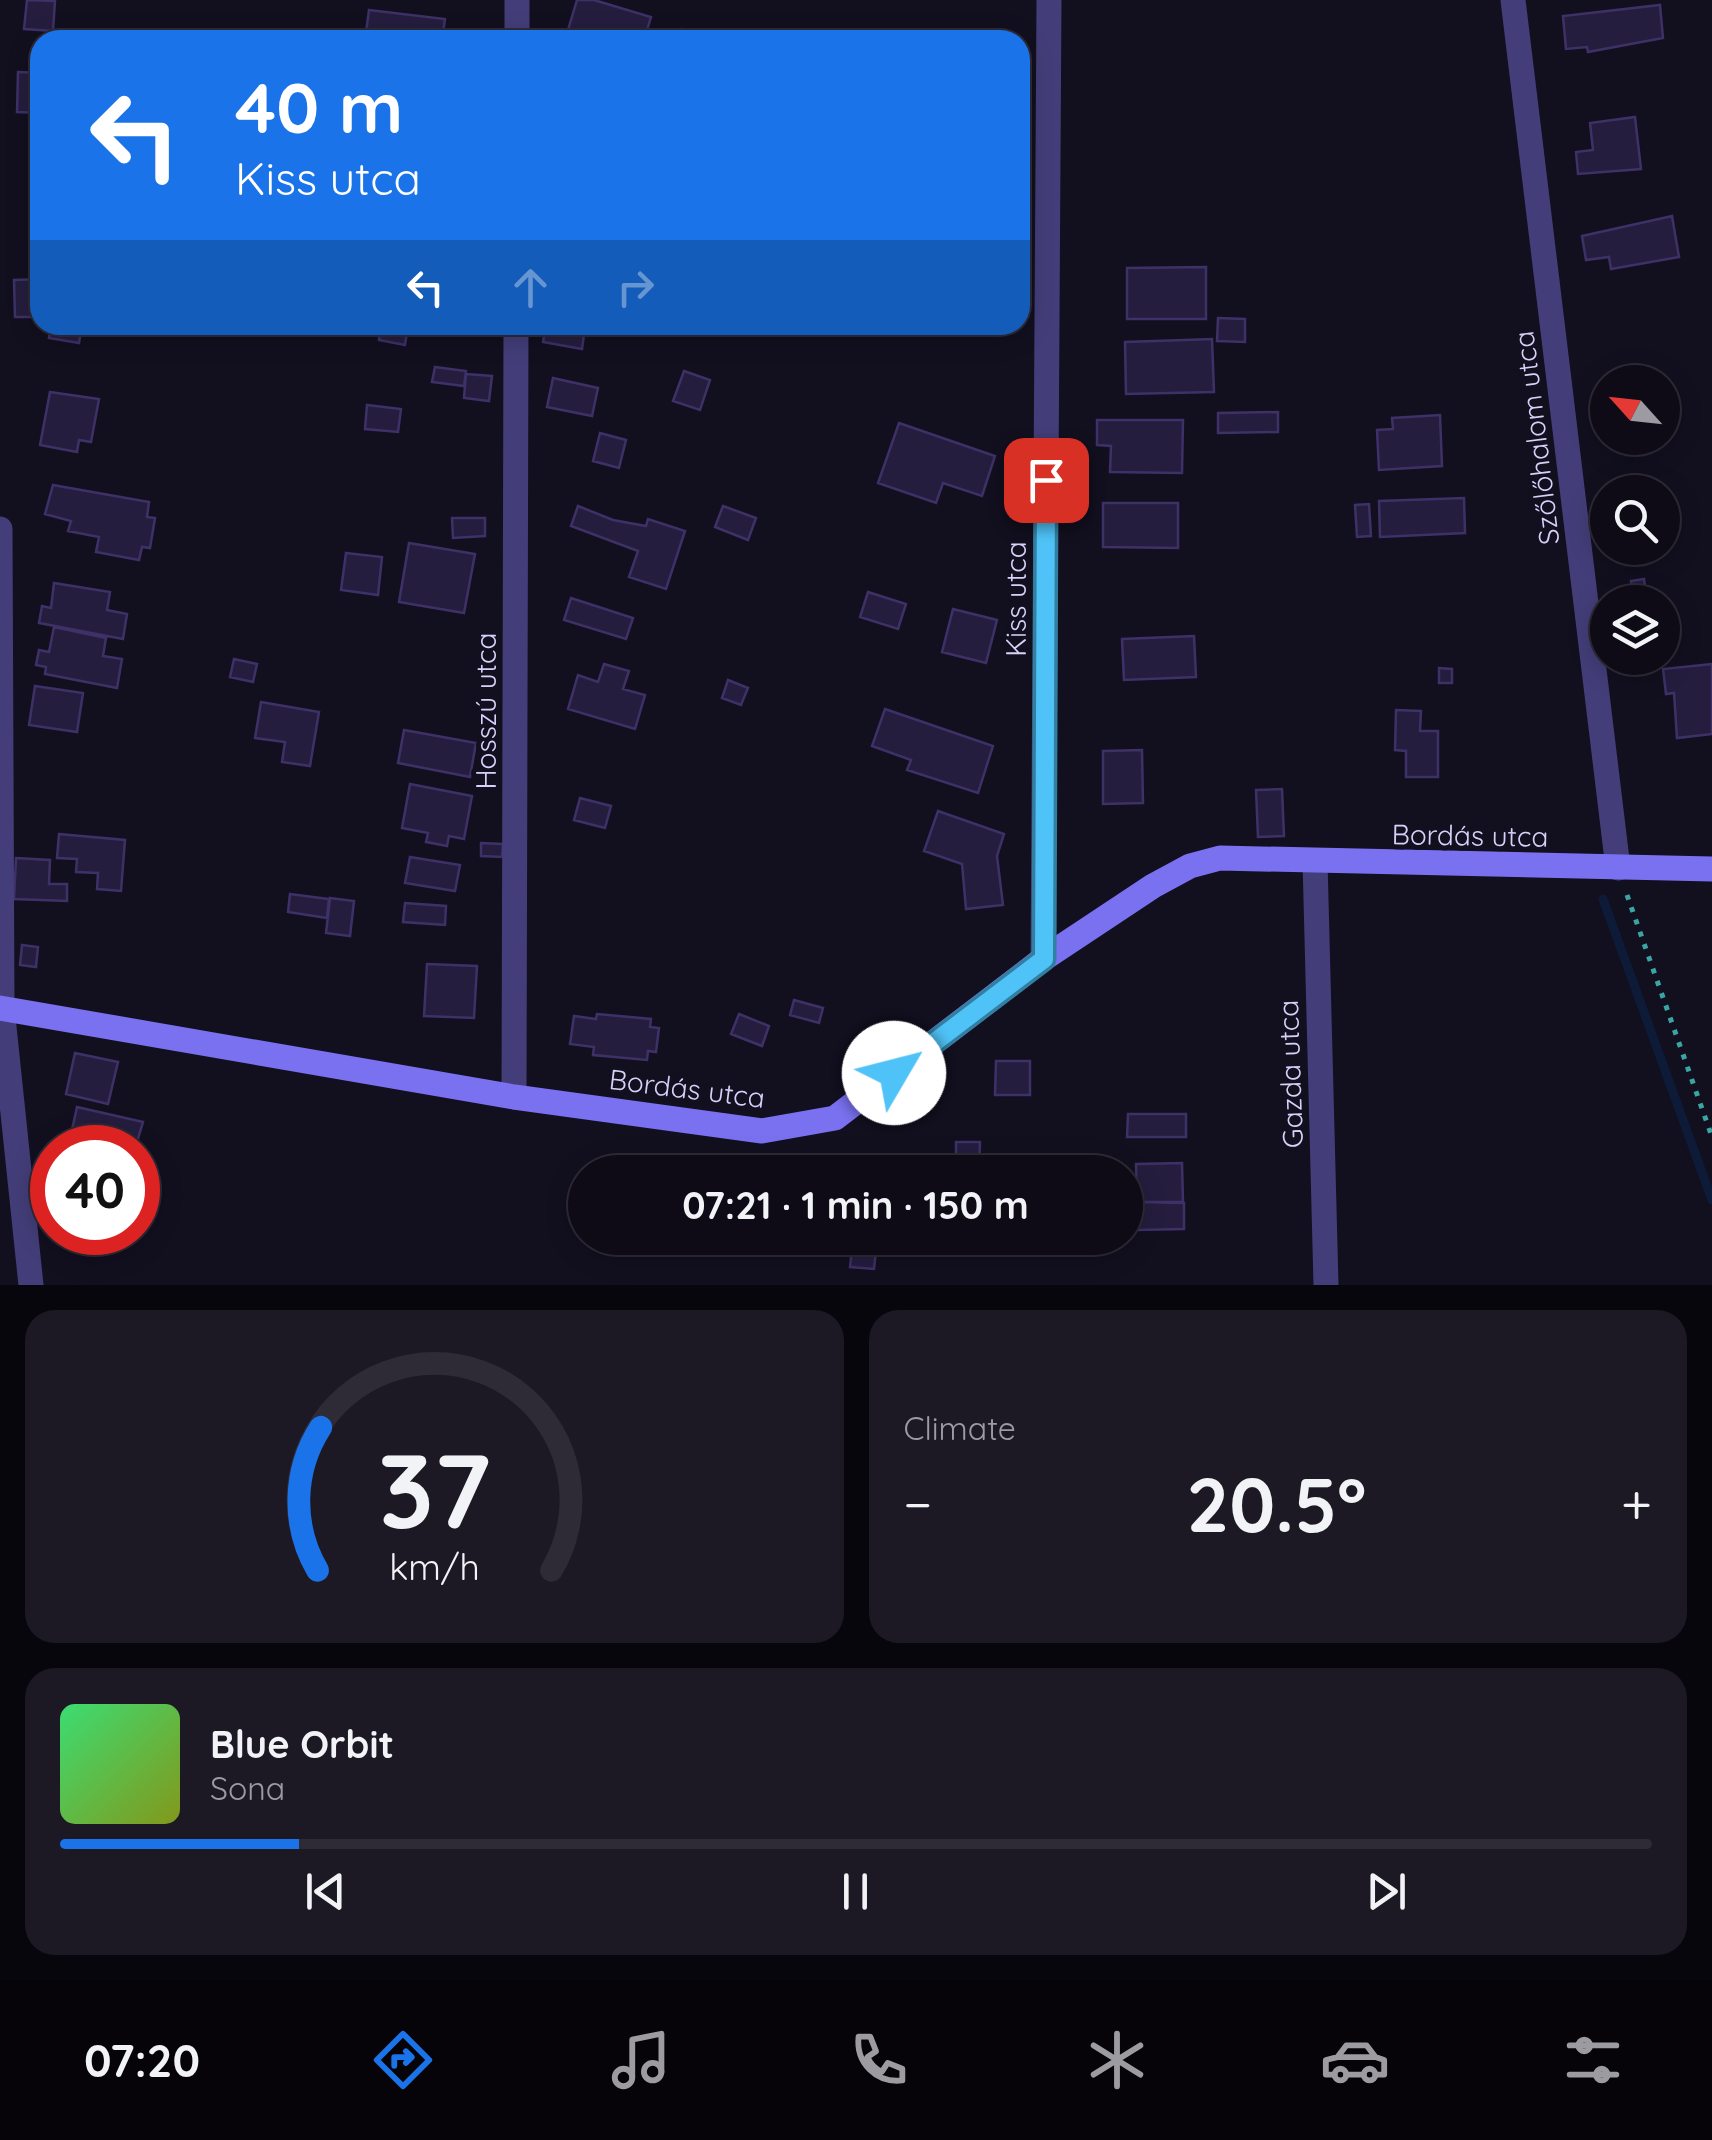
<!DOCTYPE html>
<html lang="en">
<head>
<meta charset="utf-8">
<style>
	body { margin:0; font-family:Quicksand,sans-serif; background:#1c1924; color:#f1f3f6; height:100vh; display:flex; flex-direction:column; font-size:38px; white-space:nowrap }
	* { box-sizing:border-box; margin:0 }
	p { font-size:32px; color:#9b9ba1 }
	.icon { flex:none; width:55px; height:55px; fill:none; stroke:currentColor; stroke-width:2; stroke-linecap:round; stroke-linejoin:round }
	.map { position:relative; height:1285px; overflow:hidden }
	.side { display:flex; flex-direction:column; gap:25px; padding:25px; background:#08060d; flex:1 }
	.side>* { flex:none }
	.hud { position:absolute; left:30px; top:30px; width:1000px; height:305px; border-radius:30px; box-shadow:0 5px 25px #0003,0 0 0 2px #2e2b36; background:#1a73e8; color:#fff; overflow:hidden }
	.needle { width:65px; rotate:297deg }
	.tools { position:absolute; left:1590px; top:365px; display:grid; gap:20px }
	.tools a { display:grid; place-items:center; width:90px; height:90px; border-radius:50%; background:#0e0b17; box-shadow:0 5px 25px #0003,0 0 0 2px #2e2b36; font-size:50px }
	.speed { position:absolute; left:30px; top:1125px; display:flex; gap:20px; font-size:50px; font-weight:700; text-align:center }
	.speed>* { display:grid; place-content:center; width:130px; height:130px; border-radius:50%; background:#0e0b17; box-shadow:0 5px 25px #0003,0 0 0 2px #2e2b36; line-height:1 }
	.speed .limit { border:15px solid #d22; background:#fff; color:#111 }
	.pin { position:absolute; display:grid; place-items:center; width:85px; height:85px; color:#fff; margin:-42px; border-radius:20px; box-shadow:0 5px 15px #0006 }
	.me { position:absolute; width:110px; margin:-55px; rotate:53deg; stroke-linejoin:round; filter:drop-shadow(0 0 8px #0008) }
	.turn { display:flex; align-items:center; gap:35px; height:210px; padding:0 40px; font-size:45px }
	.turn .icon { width:130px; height:130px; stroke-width:2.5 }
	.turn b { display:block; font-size:70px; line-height:85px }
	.lanes { display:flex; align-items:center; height:95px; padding:0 40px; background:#0003; justify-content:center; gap:50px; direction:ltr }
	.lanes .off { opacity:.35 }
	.big { font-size:75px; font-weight:800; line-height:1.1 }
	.side .tile { flex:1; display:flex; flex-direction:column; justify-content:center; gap:15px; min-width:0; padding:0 35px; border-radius:30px; background:#1c1924 }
	.side .dial { align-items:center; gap:0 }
	.dial svg { height:260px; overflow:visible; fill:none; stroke:#2e2b36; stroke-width:7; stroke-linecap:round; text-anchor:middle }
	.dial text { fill:#f1f3f6; stroke:none }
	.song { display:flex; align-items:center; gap:30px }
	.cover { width:120px; height:120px; border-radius:15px; background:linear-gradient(135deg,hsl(140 70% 55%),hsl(70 70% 35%)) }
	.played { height:10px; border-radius:5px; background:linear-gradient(90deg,#1a73e8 15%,#2e2b36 15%) }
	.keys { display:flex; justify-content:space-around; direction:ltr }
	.heat { display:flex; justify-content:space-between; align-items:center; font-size:55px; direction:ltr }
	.side .tiles { flex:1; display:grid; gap:25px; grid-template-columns:1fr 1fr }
	.tile:last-child { grid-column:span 2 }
	.trip { position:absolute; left:568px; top:1155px; width:575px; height:100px; border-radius:50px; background:#0e0b17; box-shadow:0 5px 25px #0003,0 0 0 2px #2e2b36; font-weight:800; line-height:100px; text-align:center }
	.dock { display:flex; height:160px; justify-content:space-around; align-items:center; background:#060409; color:#9b9ba1 }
	.dock .icon { width:70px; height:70px }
	.dock .active { color:#1a73e8 }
	.dock b { font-size:45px; color:#f1f3f6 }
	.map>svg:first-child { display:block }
</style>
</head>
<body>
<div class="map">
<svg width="1712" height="1285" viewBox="0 0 1712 1285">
	<rect width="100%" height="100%" fill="#120f1f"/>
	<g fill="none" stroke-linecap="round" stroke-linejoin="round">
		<path stroke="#0e1b38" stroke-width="9" d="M1603 899 1712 1200"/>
	</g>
	<path fill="#251d3e" stroke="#3e3167" stroke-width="2.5" d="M27 0 55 1 53 31 24 29Z
		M577 0H594L651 17 644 40H565Z
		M1660 5 1663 38 1588 52 1587 47 1566 49 1563 16Z
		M369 10 445 19 443 33 452 34 451 40H365Z
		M682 29 716 40H678Z
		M18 72 40 73V113L17 112Z
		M1635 117 1641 169 1578 174 1576 152 1593 150 1590 123Z
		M1672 216 1679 257 1611 269 1609 257 1586 260 1582 236Z
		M1206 267V319H1127V268Z
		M40 279V317H15L14 280Z
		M1218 318 1245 319V342L1217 341Z
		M51 325H82L79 343 49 338Z
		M381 325H408L405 345 379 340Z
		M546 325 585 328 582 349 543 342Z
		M1212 339 1214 392 1126 394 1125 342Z
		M435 367 466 371 464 386 432 382Z
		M684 371 710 380 700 410 673 401Z
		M466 374 492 376 489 401 464 398Z
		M553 378 598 388 592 416 547 407Z
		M50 392 99 399 91 442 79 440 77 452 40 445Z
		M367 405 401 409 398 432 365 429Z
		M1278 412V432L1218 433V413Z
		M1440 415 1442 466 1379 470 1377 430 1393 429 1392 418Z
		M1097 420H1183L1182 473 1110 472 1111 446 1097 445Z
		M899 423 995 456 982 496 943 483 936 503 878 483Z
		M600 433 626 440 619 468 593 461Z
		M53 485 149 502 147 517 155 518 150 548 142 547 139 560 96 552 99 537 68 531 71 521 45 514Z
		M1464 498 1465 533 1380 537 1379 501Z
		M1103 503H1178V548L1103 547Z
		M1369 504 1371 536 1357 537 1355 505Z
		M578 506 613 520 646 526 648 519 685 531 666 589 629 577 638 551 571 526Z
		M723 506 756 518 748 540 715 527Z
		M452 518H485V536L453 538Z
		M409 543 475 554 464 613 399 602Z
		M346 553 382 557 378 595 341 590Z
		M1644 579 1647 600 1634 602 1631 581Z
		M54 583 110 592 107 610 127 614 123 639 39 623 42 606 51 608Z
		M868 592 906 604 898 629 860 617Z
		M571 598 633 618 626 639 564 620Z
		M953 609 997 620 986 663 942 652Z
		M54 627 106 638 103 656 122 659 117 688 45 674 46 667 36 665 39 650 49 652Z
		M1194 636 1196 677 1124 680 1122 639Z
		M234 659 257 664 253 682 230 677Z
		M604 664 629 671 623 689 645 695 635 729 568 709 578 675 598 682Z
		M1712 664V734L1677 738 1674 693 1666 694 1663 669Z
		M1439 668 1452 669V683H1439Z
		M728 680 748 688 741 705 722 698Z
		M35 686 83 693 77 732 29 725Z
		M261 702 319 712 310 766 282 762 285 742 255 738Z
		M885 709 993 746 978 793 907 770 911 760 872 746Z
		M1396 710 1421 711 1420 731H1438V777H1406V751L1395 750Z
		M404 730 476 743 470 777 398 763Z
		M1142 750 1143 803 1103 804V751Z
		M410 784 472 796 464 839 449 836 447 846 426 842 428 833 402 828Z
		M1282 789 1284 836 1258 837 1256 790Z
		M580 798 611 806 605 828 574 820Z
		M938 811 1004 834 997 856 1003 905 966 909 962 864 924 851Z
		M59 834 125 840 121 891 97 889 98 873 76 872 77 859 57 858Z
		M481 843 503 844 502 857 481 856Z
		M410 857 460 865 455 891 405 883Z
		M16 858 50 860 49 884H67V901L14 899Z
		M290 894 329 899 327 918 288 912Z
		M330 898 354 901 350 936 326 933Z
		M405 903 446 906 445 925 403 922Z
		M22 945 38 947 36 967 20 965Z
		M427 964 477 966 474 1018 424 1016Z
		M794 1000 823 1008 819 1023 790 1015Z
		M597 1014 651 1019 650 1027 659 1028 656 1052 648 1051 647 1060 593 1055 594 1047 570 1044 574 1016 596 1019Z
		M739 1014 769 1026 762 1046 731 1034Z
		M75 1053 118 1062 108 1104 66 1094Z
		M996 1061H1030V1095H995Z
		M77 1107 143 1122 137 1142 102 1134 98 1148H68Z
		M1128 1114H1186V1137H1127Z
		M956 1142H980L979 1172H909L910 1161 956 1162Z
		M1182 1163 1183 1202H1137L1136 1164Z
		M1137 1202 1184 1203V1229L1137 1230Z
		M852 1248 876 1251 874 1269 850 1267Z"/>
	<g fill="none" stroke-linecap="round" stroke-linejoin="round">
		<path stroke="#39a6a4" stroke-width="5" stroke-dasharray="5 8" stroke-linecap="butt" d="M1627 895 1712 1137"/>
		<path stroke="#433e79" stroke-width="25" d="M1513 0 1618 868
			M517 40V0
			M0 529 2 1008 31 1285
			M1315 861 1326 1285
			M1043 959 1049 0
			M514 1097 516 325"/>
		<path stroke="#7a71f1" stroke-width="25" d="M0 1008 514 1097 762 1131 835 1118 1043 959 1153 886 1190 866 1220 858 1712 869"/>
	</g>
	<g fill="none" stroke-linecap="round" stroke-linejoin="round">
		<defs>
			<path id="route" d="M894 1073 1044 959 1046 480"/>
		</defs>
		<use href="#route" stroke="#337fa1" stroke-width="25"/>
		<use href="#route" stroke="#4fc3f7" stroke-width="18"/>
	</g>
	<g text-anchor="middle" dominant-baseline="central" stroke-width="10" stroke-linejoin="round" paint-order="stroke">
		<g font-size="28" fill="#d7d1fa" stroke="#120f1f">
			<text transform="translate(1536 438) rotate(-97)">Szőlőhalom utca</text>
			<text transform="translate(1015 599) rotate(-90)">Kiss utca</text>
			<text transform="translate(485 711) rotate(-90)">Hosszú utca</text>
			<text transform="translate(1470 835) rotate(1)">Bordás utca</text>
			<text transform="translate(1290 1074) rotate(-92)">Gazda utca</text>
			<text transform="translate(687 1088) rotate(7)">Bordás utca</text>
		</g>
	</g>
</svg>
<div class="tools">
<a><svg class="needle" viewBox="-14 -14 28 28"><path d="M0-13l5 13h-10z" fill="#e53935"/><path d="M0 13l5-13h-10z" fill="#9b9ba1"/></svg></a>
<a><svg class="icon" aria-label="search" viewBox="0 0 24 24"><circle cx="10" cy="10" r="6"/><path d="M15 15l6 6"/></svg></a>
<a><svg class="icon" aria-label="layers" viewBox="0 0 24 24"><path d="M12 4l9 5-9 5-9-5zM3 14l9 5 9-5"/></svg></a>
</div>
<div class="speed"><div class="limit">40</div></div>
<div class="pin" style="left:1046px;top:480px;background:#d93025"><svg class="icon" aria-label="arrive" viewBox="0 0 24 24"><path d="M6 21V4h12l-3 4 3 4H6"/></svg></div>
<svg class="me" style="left:894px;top:1073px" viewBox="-20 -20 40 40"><circle r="19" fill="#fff"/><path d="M0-13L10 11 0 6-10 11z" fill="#4fc3f7"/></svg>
<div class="trip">07:21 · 1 min · 150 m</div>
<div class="hud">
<div class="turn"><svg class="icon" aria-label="left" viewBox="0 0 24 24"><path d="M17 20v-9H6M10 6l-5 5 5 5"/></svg><div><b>40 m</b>Kiss utca</div></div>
<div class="lanes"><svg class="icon" aria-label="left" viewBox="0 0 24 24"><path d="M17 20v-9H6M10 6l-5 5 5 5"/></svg><svg class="icon off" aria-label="ahead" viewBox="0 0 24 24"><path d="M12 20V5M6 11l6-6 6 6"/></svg><svg class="icon off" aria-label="right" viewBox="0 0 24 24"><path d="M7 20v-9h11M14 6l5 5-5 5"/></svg></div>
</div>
</div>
<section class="side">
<div class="tiles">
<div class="tile dial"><svg viewBox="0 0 100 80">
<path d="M14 69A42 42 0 1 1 86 69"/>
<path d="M14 69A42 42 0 0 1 15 25" stroke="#1a73e8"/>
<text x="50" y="56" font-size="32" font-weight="700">37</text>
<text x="50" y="72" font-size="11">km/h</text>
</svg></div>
<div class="tile"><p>Climate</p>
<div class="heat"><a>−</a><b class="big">20.5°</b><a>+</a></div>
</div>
<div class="tile">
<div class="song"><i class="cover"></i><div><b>Blue Orbit</b><p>Sona</p></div></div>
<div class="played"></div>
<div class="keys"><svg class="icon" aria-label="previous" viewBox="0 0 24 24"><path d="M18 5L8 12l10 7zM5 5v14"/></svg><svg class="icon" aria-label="pause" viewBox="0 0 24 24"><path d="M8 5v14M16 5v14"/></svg><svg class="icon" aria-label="next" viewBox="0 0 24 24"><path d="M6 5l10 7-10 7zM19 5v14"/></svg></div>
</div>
</div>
</section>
<nav class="dock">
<b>07:20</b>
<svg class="icon active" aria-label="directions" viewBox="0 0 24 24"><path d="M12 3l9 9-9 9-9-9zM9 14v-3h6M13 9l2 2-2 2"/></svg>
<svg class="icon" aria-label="music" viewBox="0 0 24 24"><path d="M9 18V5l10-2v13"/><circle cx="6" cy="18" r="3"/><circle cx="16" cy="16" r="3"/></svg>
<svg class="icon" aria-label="phone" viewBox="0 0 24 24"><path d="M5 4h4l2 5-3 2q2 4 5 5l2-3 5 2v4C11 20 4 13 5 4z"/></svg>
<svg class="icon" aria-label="climate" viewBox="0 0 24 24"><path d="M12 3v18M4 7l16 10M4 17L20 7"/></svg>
<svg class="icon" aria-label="car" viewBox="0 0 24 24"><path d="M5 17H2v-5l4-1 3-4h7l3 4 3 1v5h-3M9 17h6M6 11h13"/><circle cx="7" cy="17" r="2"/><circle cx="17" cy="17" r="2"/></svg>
<svg class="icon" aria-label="filters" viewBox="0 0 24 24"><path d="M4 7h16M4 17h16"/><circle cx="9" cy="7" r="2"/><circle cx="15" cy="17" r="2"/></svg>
</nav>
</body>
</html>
